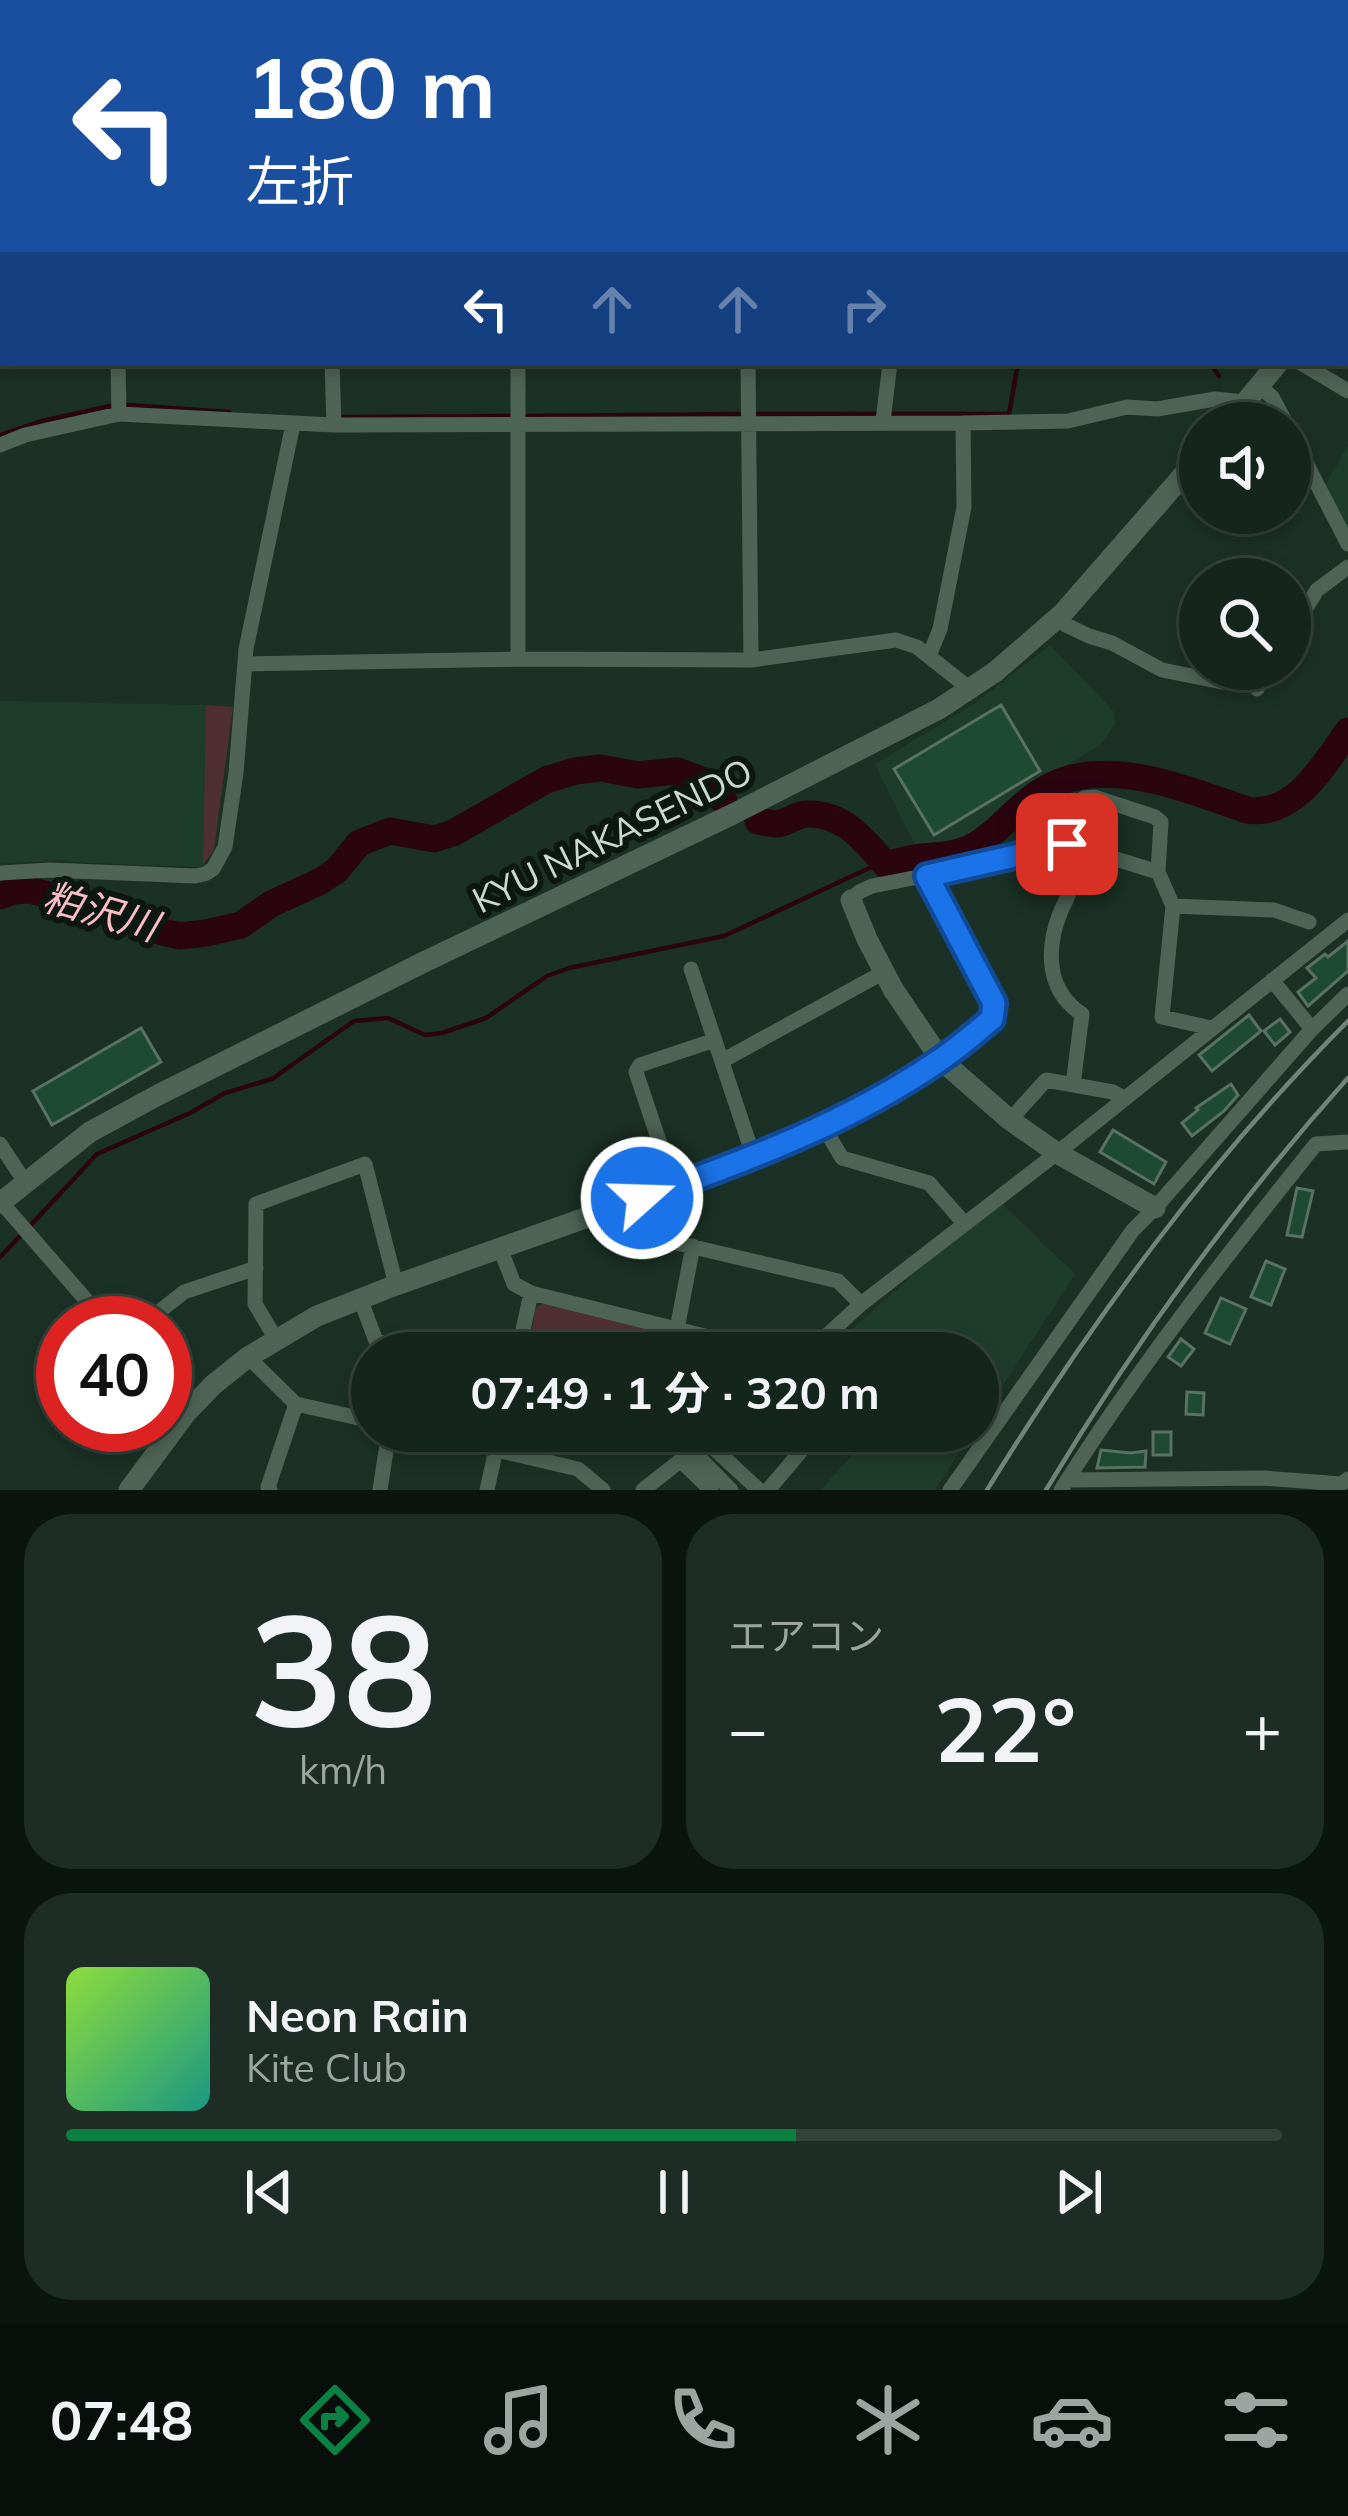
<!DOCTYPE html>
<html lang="ja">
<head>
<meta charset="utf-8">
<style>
	body { margin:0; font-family:Mulish,"Noto Sans JP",sans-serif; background:#1d2d25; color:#f1f3f6; height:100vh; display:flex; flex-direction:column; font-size:45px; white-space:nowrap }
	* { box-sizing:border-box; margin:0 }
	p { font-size:39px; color:#9da5a3 }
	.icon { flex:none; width:66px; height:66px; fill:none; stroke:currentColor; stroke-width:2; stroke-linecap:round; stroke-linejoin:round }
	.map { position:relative; height:1490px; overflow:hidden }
	.sheet { display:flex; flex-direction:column; gap:24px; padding:24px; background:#0b140f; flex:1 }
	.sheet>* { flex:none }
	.guide { position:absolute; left:0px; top:0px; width:1350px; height:366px; box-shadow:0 6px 18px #0003,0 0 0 3px #33423b; background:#1a4fa0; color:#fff; overflow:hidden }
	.fabs { position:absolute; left:1179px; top:402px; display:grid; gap:24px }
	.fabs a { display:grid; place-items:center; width:132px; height:132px; border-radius:50%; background:#14251c; box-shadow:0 6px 18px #0003,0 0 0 3px #33423b; font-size:60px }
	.speed { position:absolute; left:36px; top:1296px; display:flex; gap:24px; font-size:60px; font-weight:700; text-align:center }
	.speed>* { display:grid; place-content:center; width:156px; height:156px; border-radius:50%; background:#14251c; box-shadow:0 6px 18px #0003,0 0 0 3px #33423b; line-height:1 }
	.speed .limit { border:18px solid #d22; background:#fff; color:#111 }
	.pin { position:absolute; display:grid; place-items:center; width:102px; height:102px; color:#fff; margin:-51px; border-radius:24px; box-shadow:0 6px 18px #0006 }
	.me { position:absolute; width:132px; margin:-66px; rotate:70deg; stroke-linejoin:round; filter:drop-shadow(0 0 9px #0008) }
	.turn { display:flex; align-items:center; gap:42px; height:252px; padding:0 48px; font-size:54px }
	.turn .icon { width:156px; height:156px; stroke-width:2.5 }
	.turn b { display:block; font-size:84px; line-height:102px }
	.lanes { display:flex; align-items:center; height:114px; padding:0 48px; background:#0003; justify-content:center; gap:60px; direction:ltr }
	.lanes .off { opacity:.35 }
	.big { font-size:90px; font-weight:700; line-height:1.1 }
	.sheet .card { flex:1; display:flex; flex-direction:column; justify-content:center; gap:18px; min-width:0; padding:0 42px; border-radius:48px; background:#1d2d25 }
	.sheet .dial { align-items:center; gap:0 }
	.dial b { font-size:156px; line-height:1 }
	.song { display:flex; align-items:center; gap:36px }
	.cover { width:144px; height:144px; border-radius:18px; background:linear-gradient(135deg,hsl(90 70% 55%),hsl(170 70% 35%)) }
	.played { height:12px; border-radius:6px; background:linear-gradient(90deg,#0b8043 60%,#33423b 60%) }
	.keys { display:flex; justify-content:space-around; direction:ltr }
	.heat { display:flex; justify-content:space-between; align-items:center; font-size:66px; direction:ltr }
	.sheet .tiles { flex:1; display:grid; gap:24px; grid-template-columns:1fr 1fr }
	.card:last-child { grid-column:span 2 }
	.trip { position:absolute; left:351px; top:1332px; width:648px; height:120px; border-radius:60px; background:#14251c; box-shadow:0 6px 18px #0003,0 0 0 3px #33423b; font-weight:700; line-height:120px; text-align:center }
	.tab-bar { display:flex; height:192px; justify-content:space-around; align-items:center; background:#080f0b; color:#9da5a3 }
	.tab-bar .icon { width:84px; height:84px }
	.tab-bar .on { color:#0b8043 }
	.tab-bar b { font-size:54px; color:#f1f3f6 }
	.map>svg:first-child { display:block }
</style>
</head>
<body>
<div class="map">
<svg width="1348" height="1490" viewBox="0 0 1348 1490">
	<rect width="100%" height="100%" fill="#1b3125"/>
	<path fill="#1e3c2c" d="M1348 445V529L1326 485Z
		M1050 645 1114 712 1115 725 1100 745 1044 779 973 838 949 849 918 851 875 764 974 704Z
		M0 701 206 705 203 865 200 867 87 863 59 860 0 864Z
		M1001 1203 1075 1274 978 1424V1353L826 1352 929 1261Z
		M873 1431H973L935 1490H821Z"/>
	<path fill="#4f2f34" d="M206 705 233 707 214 850 203 865Z
		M544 1303 668 1332 663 1353H527L536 1307Z"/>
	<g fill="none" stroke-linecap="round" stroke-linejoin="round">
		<path stroke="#2a050f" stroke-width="4.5" d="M1210 363 1219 376
			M127 405 229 412
			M757 414H877
			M893 414H1009L1018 363
			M527 416 740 414
			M342 417 510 416
			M0 435 42 421 110 406
			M29 1227 97 1154 190 1113 225 1093 272 1079 354 1021 388 1018 425 1035 442 1033 486 1018 547 976 569 968 724 936 882 862
			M0 1257 21 1235"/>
		<path stroke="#2a050f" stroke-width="27" d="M758 821C764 822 771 824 778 824 787 823 795 815 806 814 843 812 864 840 886 865 898 862 910 858 922 857 939 855 951 856 968 849 995 837 1015 808 1040 792 1101 752 1185 789 1247 810 1294 818 1324 765 1348 731
			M0 896 14 891 29 890 119 912 137 924 163 932 180 936 206 933 241 925 271 904 321 881 337 870 359 843 390 831 434 839 453 833 546 780 575 771 601 768 638 775 677 771 704 781 724 801"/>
	</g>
	<path fill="#1e4933" stroke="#597263" stroke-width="3" d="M1001 705 1040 771 934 835 894 769Z
		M1348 941V971L1308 1006 1298 992 1316 978 1307 968 1325 954 1328 957Z
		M1249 1015 1261 1031 1212 1071 1199 1055Z
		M1280 1019 1290 1032 1275 1045 1264 1031Z
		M141 1028 161 1062 52 1125 33 1091Z
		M1231 1084 1238 1095 1224 1111 1192 1136 1182 1123 1198 1110 1196 1108Z
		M1113 1130 1166 1162 1154 1184 1100 1152Z
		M1297 1188 1313 1191 1302 1237 1287 1235Z
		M1266 1261 1285 1269 1271 1305 1251 1297Z
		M1221 1298 1246 1309 1230 1344 1205 1333Z
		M1181 1339 1194 1349 1181 1366 1168 1357Z
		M1187 1392 1204 1393 1203 1415 1186 1414Z
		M1153 1432H1171V1455H1153Z
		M1101 1450 1131 1453 1146 1451 1145 1467 1097 1468Z"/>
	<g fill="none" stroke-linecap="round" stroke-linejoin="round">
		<path stroke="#4d6456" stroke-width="15" d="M116 0V3
			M330 0V3
			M517 0V3
			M746 3V0
			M950 3 951 0
			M1305 3V0
			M0 96H3
			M0 258H3
			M1347 329H1348
			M118 363 119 414
			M332 363 334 425
			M518 363V659
			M748 363 751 660
			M1301 363 1348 391
			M1259 386 1272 397 1286 423
			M883 421 890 363
			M1290 432 1348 544
			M0 445 25 435 119 414 334 425 963 423 1068 421 1127 407 1157 409 1215 399 1245 402
			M1060 616 1066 625 1089 636 1112 643 1162 670 1222 682
			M1290 634 1317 590 1348 567
			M929 656 940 629 964 507 963 423
			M246 664 518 659 751 660 896 640 917 647 970 689
			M1257 689 1269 669
			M1158 872 1067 844 1080 803 1084 798 1094 797 1155 817 1161 822 1158 872 1173 906 1162 1017 1211 1028
			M0 873 50 870 195 876 205 874 213 869 225 847 236 773 246 649 293 424
			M927 876 995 1003 992 1019 941 1060
			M851 900 859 892 872 886 1006 860 1067 844
			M1173 906 1274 910 1309 922
			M691 969 754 1158
			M1272 980 1312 1029
			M722 1061 884 972
			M1073 1085 1082 1014C1046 991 1046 949 1060 913 1064 903 1065 905 1068 895 1072 880 1072 864 1074 848
			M1010 1120 1046 1080 1113 1092 1124 1098
			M823 1126 842 1158 929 1183 964 1223
			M0 1144 25 1182
			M674 1186 636 1072 640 1065 715 1040
			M642 1198 668 1241 838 1281 861 1304
			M1 1202 106 1323
			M500 1248 514 1284 531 1293 773 1353
			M360 1298 376 1341 424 1353
			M145 1323 184 1292 256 1268
			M677 1329 693 1246
			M276 1339 255 1304 256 1204 365 1164 396 1285
			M518 1353 531 1293
			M808 1353 861 1304 1057 1153 1348 920
			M248 1357 296 1404 372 1421
			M165 1390 186 1413
			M417 1431 578 1469 603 1490
			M673 1431 731 1490
			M706 1441 759 1490
			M681 1461 711 1490
			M1067 1480 1264 1478 1341 1484 1348 1479
			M270 1490 268 1487 296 1404
			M380 1490 389 1431
			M487 1490 500 1431
			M643 1490 718 1431
			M768 1490 818 1431
			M950 1490 1133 1230 1155 1208 1312 1029 1348 994
			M1061 1490C1137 1369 1226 1256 1316 1144L1348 1142"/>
		<path stroke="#4d6456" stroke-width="21" d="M1347 287 1348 286
			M1228 423 1278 363
			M851 900 867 939 893 989 941 1060 1010 1120 1057 1153 1155 1208
			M0 1203 90 1132 158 1095 424 962 731 815 939 709 995 672 1063 613 1200 456
			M129 1490 186 1413 213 1385 248 1357 317 1316 396 1285 754 1158 865 1105 941 1060"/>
		<path stroke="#72847a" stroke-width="4.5" d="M987 1490C1091 1322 1208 1161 1348 1021
			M1046 1490C1134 1344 1234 1205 1348 1078"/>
	</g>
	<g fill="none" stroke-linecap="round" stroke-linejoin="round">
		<defs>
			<path id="route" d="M642 1198C745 1161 849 1123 940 1060 958 1048 975 1033 992 1019L994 1003 927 876 1067 844"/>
		</defs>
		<use href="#route" stroke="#114b97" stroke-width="30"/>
		<use href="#route" stroke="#1a73e8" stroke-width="21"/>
	</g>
	<g text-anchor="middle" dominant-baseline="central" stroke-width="12" stroke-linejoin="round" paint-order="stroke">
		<g font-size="36" fill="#ccd9d1" stroke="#0d1711">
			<text transform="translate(612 835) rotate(-26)">KYU NAKASENDO</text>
		</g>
		<g font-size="39" font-style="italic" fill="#fbbcc6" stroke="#0d1711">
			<text transform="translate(101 911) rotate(16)">粕沢川</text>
		</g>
	</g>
</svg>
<div class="fabs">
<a><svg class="icon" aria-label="sound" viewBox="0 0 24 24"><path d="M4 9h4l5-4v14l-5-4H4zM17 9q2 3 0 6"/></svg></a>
<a><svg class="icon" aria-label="search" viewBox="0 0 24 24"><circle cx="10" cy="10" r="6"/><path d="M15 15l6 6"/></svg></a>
</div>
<div class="speed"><div class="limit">40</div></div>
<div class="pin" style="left:1067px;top:844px;background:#d93025"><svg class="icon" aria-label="arrive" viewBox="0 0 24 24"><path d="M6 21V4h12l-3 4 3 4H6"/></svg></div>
<svg class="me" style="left:642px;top:1198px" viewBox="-20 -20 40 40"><circle r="17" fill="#1a73e8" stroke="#fff" stroke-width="3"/><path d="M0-11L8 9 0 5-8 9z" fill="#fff"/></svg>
<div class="trip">07:49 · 1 分 · 320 m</div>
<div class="guide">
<div class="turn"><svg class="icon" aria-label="left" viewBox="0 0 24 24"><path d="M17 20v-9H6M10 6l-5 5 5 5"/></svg><div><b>180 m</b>左折</div></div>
<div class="lanes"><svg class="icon" aria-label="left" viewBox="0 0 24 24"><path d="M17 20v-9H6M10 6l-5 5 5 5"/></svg><svg class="icon off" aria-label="ahead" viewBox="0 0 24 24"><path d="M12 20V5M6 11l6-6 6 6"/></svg><svg class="icon off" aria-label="ahead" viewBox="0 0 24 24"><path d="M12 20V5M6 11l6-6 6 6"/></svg><svg class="icon off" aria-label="right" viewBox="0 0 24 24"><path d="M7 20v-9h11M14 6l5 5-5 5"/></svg></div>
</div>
</div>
<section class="sheet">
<div class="tiles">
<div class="card dial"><b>38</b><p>km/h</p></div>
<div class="card"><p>エアコン</p>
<div class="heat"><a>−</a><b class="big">22°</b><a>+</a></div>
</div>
<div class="card">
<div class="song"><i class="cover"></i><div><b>Neon Rain</b><p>Kite Club</p></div></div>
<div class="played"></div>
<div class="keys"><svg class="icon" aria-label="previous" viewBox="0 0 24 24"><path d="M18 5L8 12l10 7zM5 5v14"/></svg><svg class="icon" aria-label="pause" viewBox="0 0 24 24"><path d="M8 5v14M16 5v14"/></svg><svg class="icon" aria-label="next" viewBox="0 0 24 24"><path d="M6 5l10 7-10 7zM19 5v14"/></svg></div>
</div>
</div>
</section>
<nav class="tab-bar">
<b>07:48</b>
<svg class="icon on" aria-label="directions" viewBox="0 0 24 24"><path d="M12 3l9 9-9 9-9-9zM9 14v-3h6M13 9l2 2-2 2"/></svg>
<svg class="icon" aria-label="music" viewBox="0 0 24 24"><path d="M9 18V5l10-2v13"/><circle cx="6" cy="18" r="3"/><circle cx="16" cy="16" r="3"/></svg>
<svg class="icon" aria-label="phone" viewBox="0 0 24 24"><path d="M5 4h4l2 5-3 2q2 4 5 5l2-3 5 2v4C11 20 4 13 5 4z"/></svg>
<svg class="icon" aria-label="climate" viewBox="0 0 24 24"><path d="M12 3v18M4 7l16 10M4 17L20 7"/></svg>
<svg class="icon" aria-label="car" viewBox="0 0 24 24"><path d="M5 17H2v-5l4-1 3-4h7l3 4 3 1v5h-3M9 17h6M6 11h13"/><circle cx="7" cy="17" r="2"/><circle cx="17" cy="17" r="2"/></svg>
<svg class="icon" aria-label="filters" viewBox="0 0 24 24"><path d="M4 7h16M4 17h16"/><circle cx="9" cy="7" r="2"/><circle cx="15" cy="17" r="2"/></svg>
</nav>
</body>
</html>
